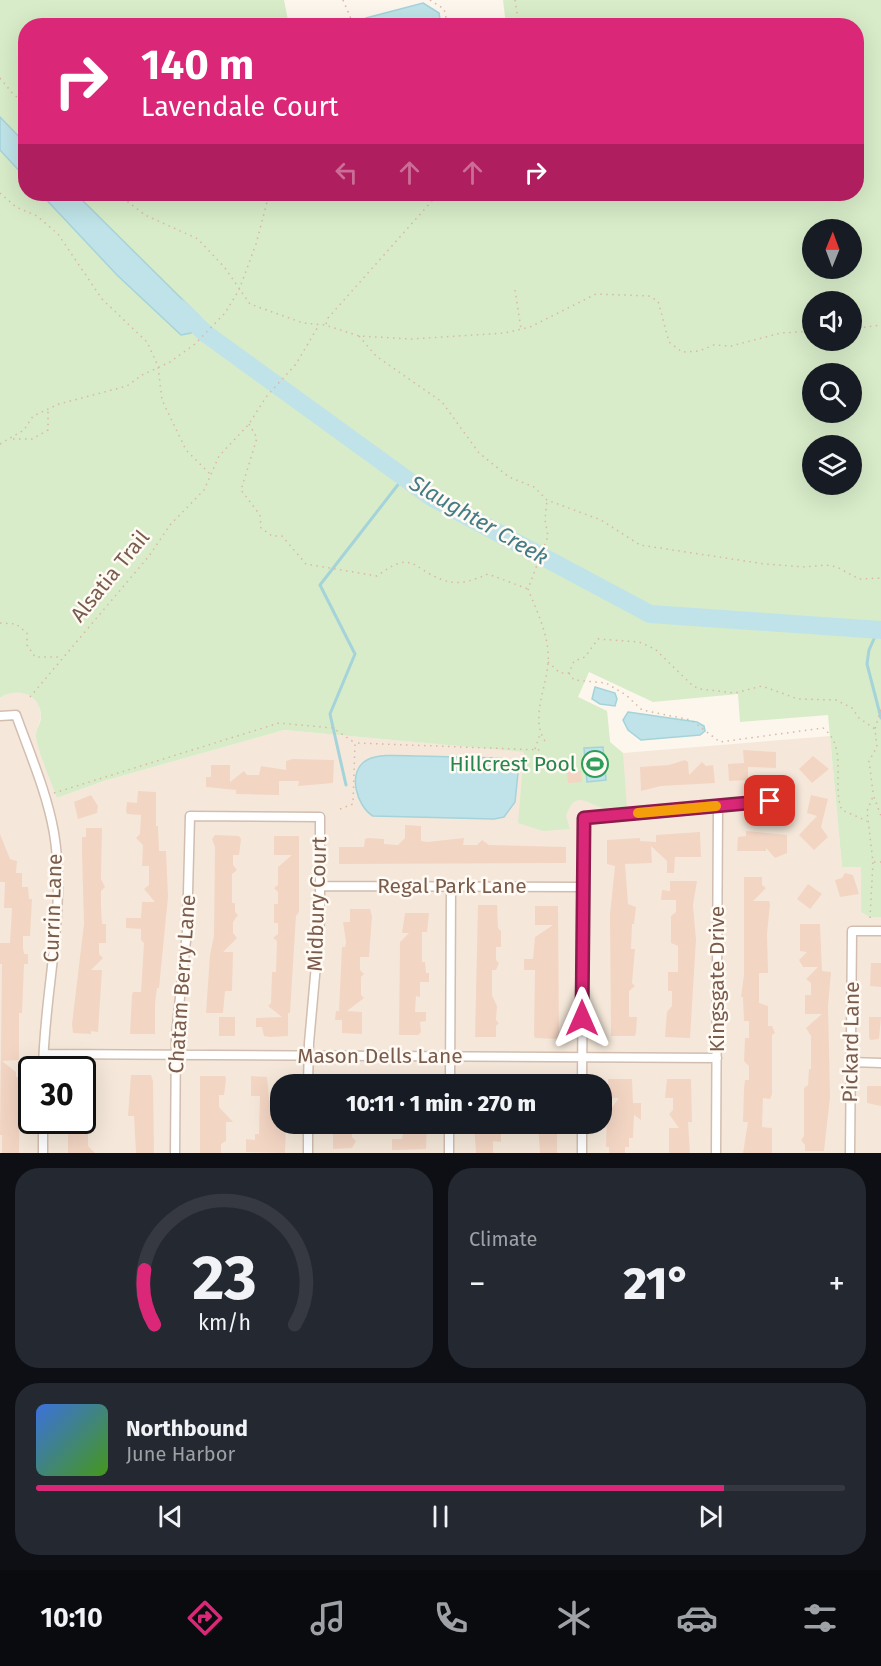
<!DOCTYPE html>
<html lang="en">
<head>
<meta charset="utf-8">
<style>
	body { margin:0; font-family:"Fira Sans",sans-serif; background:#242831; color:#f1f3f6; height:100vh; display:flex; flex-direction:column; font-size:22px; white-space:nowrap }
	* { box-sizing:border-box; margin:0 }
	p { font-size:20px; color:#9ea1a6 }
	.icon { flex:none; width:33px; height:33px; fill:none; stroke:currentColor; stroke-width:2; stroke-linecap:round; stroke-linejoin:round }
	.map { position:relative; height:1153px; overflow:hidden }
	.sheet { display:flex; flex-direction:column; gap:15px; padding:15px; background:#0d0f14; flex:1 }
	.sheet>* { flex:none }
	.guide { position:absolute; left:18px; top:18px; width:846px; height:183px; border-radius:24px; box-shadow:0 6px 24px #0002; background:#db2777; color:#fff; overflow:hidden }
	.needle { width:39px; rotate:1deg }
	.fabs { position:absolute; left:802px; top:219px; display:grid; gap:12px }
	.fabs a { display:grid; place-items:center; width:60px; height:60px; border-radius:50%; background:#171b24; box-shadow:0 6px 24px #0002; font-size:30px }
	.speed { position:absolute; left:18px; top:1056px; display:flex; gap:12px; font-size:30px; font-weight:700; text-align:center }
	.speed>* { display:grid; place-content:center; width:78px; height:78px; border-radius:50%; background:#171b24; box-shadow:0 6px 24px #0002; line-height:1 }
	.speed .limit { border:3px solid #111; border-radius:9px; background:#fff; color:#111 }
	.pin { position:absolute; display:grid; place-items:center; width:51px; height:51px; color:#fff; margin:-26px; border-radius:12px; box-shadow:0 3px 9px #0006 }
	.me { position:absolute; width:66px; margin:-33px; rotate:0deg; stroke-linejoin:round; filter:drop-shadow(0 0 4px #0008) }
	.turn { display:flex; align-items:center; gap:21px; height:126px; padding:0 24px; font-size:27px }
	.turn .icon { width:78px; height:78px; stroke-width:2.5 }
	.turn b { display:block; font-size:42px; line-height:51px }
	.lanes { display:flex; align-items:center; height:57px; padding:0 24px; background:#0003; justify-content:center; gap:30px; direction:ltr }
	.lanes .off { opacity:.35 }
	.big { font-size:45px; font-weight:800; line-height:1.1 }
	.sheet .widget { flex:1; display:flex; flex-direction:column; justify-content:center; gap:9px; min-width:0; padding:0 21px; border-radius:24px; background:#242831 }
	.sheet .dial { align-items:center; gap:0 }
	.dial svg { height:156px; overflow:visible; fill:none; stroke:#363941; stroke-width:7; stroke-linecap:round; text-anchor:middle }
	.dial text { fill:#f1f3f6; stroke:none }
	.song { display:flex; align-items:center; gap:18px }
	.cover { width:72px; height:72px; border-radius:9px; background:linear-gradient(135deg,hsl(220 70% 55%),hsl(100 70% 35%)) }
	.played { height:6px; border-radius:3px; background:linear-gradient(90deg,#db2777 85%,#363941 85%) }
	.keys { display:flex; justify-content:space-around; direction:ltr }
	.heat { display:flex; justify-content:space-between; align-items:center; font-size:33px; direction:ltr }
	.sheet .tiles { flex:1; display:grid; gap:15px; grid-template-columns:1fr 1fr }
	.widget:last-child { grid-column:span 2 }
	.trip { position:absolute; left:270px; top:1074px; width:342px; height:60px; border-radius:24px; background:#171b24; box-shadow:0 6px 24px #0002; font-weight:800; line-height:60px; text-align:center }
	.menu { display:flex; height:96px; justify-content:space-around; align-items:center; background:#090b0e; color:#9ea1a6 }
	.menu .icon { width:42px; height:42px }
	.menu .current { color:#db2777 }
	.menu b { font-size:27px; color:#f1f3f6 }
	.map>svg:first-child { display:block }
</style>
</head>
<body>
<div class="map">
<svg width="881" height="1153" viewBox="0 0 881 1153">
	<rect width="100%" height="100%" fill="#fdf6ec"/>
	<path fill="#f5e8da" fill-rule="evenodd" d="M554 686 607 711 610 742 623 753 830 736 842 867H861V912L869 917H881V1153H0V698L11 692H22L32 697 39 705 41 717 36 732 57 798 104 781 284 730 539 753ZM32 1070H82V1120H32ZM280 1084H602V1124H280Z"/>
	<path fill="#d8ecc9" fill-rule="evenodd" d="M0 0H284L289 25 26 26V194H856V26L506 25 503 0H881V917H869L861 912V867H842L828 715 740 722 738 694 653 702 589 672 578 697 607 711 610 742 623 753 627 807C620 808 609 810 603 808 586 803 575 789 566 816L570 829 543 831 518 823 524 752 284 730 104 781 57 798C52 784 36 747 36 735 36 728 41 723 41 717 41 694 17 686 0 698ZM813 230H852V268H813ZM813 302H852V340H813ZM813 374H852V412H813ZM813 446H852V484H813Z"/>
	<path fill="#bfe3e8" stroke="#a5d3da" stroke-width="1.5" d="M423 3 439 13 441 25H357L366 18Z
		M0 117 25 143V177L0 150Z
		M41 194H76L200 317 191 333 181 335 117 275Z
		M595 687 615 693 617 699 615 706 600 704 592 699Z
		M628 712 697 722 704 726 705 731 700 735 641 740 628 730 623 720Z
		M603 747 606 780 587 782 584 748Z
		M418 756 500 758 510 761 518 773 515 802 504 817 494 819 373 816C357 807 346 771 367 760 380 753 404 756 418 756Z"/>
	<g fill="none" stroke-linecap="round" stroke-linejoin="round">
		<path stroke="#a5d3da" stroke-width="3" d="M878 630 869 650 867 664 881 718
			M346 785 330 714 355 654 320 585 404 477"/>
		<path stroke="#bfe3e8" stroke-width="18" d="M179 308 205 333 431 497 650 614 881 630"/>
	</g>
	<path fill="#f3d5c3" d="M743 750 776 752V768L748 767V780L729 781 728 764 744 763Z
		M813 756 829 769 812 783 799 769Z
		M293 759 334 760 333 783 298 786 299 781H279V795L236 794V790L206 787V777H211V765H230V782L244 771 247 775H259L261 766 286 770V761Z
		M685 760 688 762 689 775 702 762 706 766 713 765 715 783 661 786 641 791 640 767 669 765Z
		M581 771 582 782 568 783 567 772Z
		M138 791 156 792V826H158L159 851H166L168 897 159 988H157L155 1003V1034H130L132 995 133 992H141L144 943 141 940V929L126 928V918H141L142 902H155L144 889 149 885V866H142L143 845 136 838 140 834 141 815 127 814 126 811 127 802 137 803Z
		M91 795 98 806 97 813 78 819 74 802Z
		M811 795 828 799 821 827 828 837 814 850 799 835 817 816 807 813Z
		M405 825 421 826V841L427 842 464 838 463 845H477L482 840 489 845 566 847V863L339 864V847H364L365 839 368 838 384 839V844L398 845 405 838Z
		M86 828H102L101 879 105 887 101 891V906L102 924H106V943H99V954L103 958 91 970H102L98 1032 91 1031V1034L73 1033 72 1024 84 924 82 851V837H86Z
		M746 831 787 835V853L775 858 766 848V851H737L738 837 746 836Z
		M700 832 701 857H675L674 873H667V861L651 846 652 863 625 864 628 904 636 907 634 924H632L631 949H635L632 983 635 986 629 991V1017H637L636 1033 635 1036H611L610 915 615 866 607 864V840L640 838V841L656 842V835Z
		M0 834 10 859 17 861 16 873H22V887H28L29 899H32L30 936H23V948L24 954H28V964H24L22 1013H19V1060L2 1061 16 1072V1077H20L19 1153H2V1135H0L2 964H0V943H10L12 908H4L5 882H0Z
		M215 835 239 836 241 839 239 855H233V865L237 870 232 874V903H235V912L238 915 233 922V933L237 938 223 952H233L232 991H225L223 1013H206L210 955 214 936 215 847 212 839Z
		M274 836H299V912L296 916 290 1013H288V1036L270 1037 264 1036 262 1027H256V1018L282 1017 268 1006 271 1003 272 972H276L277 941 273 938 278 934V923H274V904H278V892L274 888 278 885V867L292 855H274Z
		M845 873 853 875 859 894 840 897 835 880 842 878Z
		M744 877H762V885L766 888 753 901H769L770 904 767 934 768 973H759V1003L768 1006V1026H772L775 1033 772 1035V1094L770 1099 763 1098 762 1127 772 1128V1153H743L748 1122H743L744 1089 745 1080H749V1066L744 1061 745 1038H749V1021H744L743 997H741L744 975Z
		M670 881H697L693 905 696 940 690 1038 665 1037 667 1012 672 1006V991H668V972H678V946L671 943V916L676 912V900H661L662 890 670 891Z
		M808 884 822 894 810 909 797 899Z
		M478 905H497L498 928 501 931V947H496V960L499 963 496 970H492V995L497 1006 496 1020 499 1023 496 1026V1037H475Z
		M535 906H558L559 1039 535 1038 534 1035 535 970H524V959H533L535 937 553 925H535Z
		M350 909H370L372 916 369 957H360V970L364 974 361 977V995L364 998 347 1011 362 1012V1034L342 1033V1020H335L336 1011H339L342 947H345L346 942 343 922H350Z
		M405 913H429L427 932H422V962H425L426 973H429V982H420V997L416 996 415 1012H426V1021L420 1022 421 1032 418 1035H399L400 942 409 933H402Z
		M800 924H820L822 971 831 972 828 1006 830 1097 824 1151H805V1145L801 1140 804 1136V1088L808 1085 809 1069H811V1036L806 1028 822 1014H805V995H811V983L806 979 818 967H803L799 960 807 952 800 951Z
		M871 963H881V987L870 986Z
		M219 1017H235V1036H219Z
		M869 1017H881L879 1039 870 1040 869 1037Z
		M82 1074H95L94 1094 82 1093Z
		M131 1075H151L153 1081 154 1153H136L134 1116H128Z
		M200 1076H225L226 1079 224 1095H219V1107L233 1122H226V1141L221 1144V1153H200Z
		M251 1076 267 1077 269 1100 279 1101 280 1124H286L285 1153 246 1152V1139L255 1140V1134H259L260 1096H251Z
		M478 1077H496V1084H478Z
		M608 1079H632L633 1103H641V1120L634 1115 633 1138H629V1147H625V1153H609V1147H606L607 1114 619 1098H609Z
		M667 1079H691L692 1122H688L690 1153H669V1128H679L669 1114 673 1110V1098H665Z
		M867 1086H881V1106L867 1103Z
		M71 1120H88L92 1127 88 1131V1146L95 1153H68V1128H71Z
		M333 1124H352V1137L356 1141 352 1148 333 1149Z
		M410 1124H427L426 1149 392 1150V1139H402L404 1130H410Z
		M474 1124H501V1142L493 1141V1153H476Z
		M538 1124H561V1133H557V1153H540Z"/>
	<g fill="none" stroke-linecap="round" stroke-linejoin="round">
		<defs>
			<path id="minor" d="M0 716 16 715C30 754 47 793 54 833 67 911 44 991 43 1070
				M320 886 583 887
				M44 1054 717 1058
				M850 1062 881 1063
				M450 1084 451 886
				M582 1084 584 817 770 801
				M43 1153V1120
				M175 1153 176 1035 187 931 190 816 320 817V920L309 1043 308 1084
				M308 1153V1124
				M449 1153V1124
				M582 1153V1124
				M716 1153 718 806
				M850 1153 852 931H881"/>
		</defs>
		<use href="#minor" stroke="#d1beb0" stroke-width="11"/>
		<path stroke="#d9b8a5" stroke-width="1.5" stroke-dasharray="1.5 4.5" stroke-linecap="butt" d="M343 0 354 26
			M430 0 444 9 448 26
			M515 0 519 26
			M0 78 13 94 26 104
			M0 193 16 207 37 216 58 234 102 299 147 342 158 366 162 400 186 450 210 474
			M118 194 145 215 198 239 225 268 250 304 303 323 325 325 359 336 411 339 505 333 530 327 596 294 649 296 658 301 669 342 682 352 699 351 714 345 731 346 781 333 813 331
			M515 290 521 329
			M326 324 328 318 438 194
			M852 329 881 325
			M359 336 376 356 442 402 479 453 509 477 534 487 547 500 601 520 640 545 765 564 805 567 826 565 837 567 859 579 881 578
			M249 424 257 438 241 490 260 515 261 528 272 536H282L306 564 377 576C414 549 410 568 443 580 458 586 474 580 488 574L528 589
			M13 439H32L48 430V409
			M0 444 24 430 33 416 59 404 127 386 142 375 170 362 195 344 225 313 239 290 256 244 267 202 272 194
			M0 623 16 624 27 633V645L35 657H61
			M548 662 560 673H569L574 661 585 657 598 639 639 642 655 649 693 686 700 689 735 693 762 686 798 699 836 700 852 708 859 718 875 729
			M569 673 574 680 606 683 626 695 642 710 691 720 720 742 823 728C849 747 831 786 842 810L867 821
			M30 697 149 556 170 525 204 490 219 456 249 424 266 397 296 364 319 325
			M545 741C530 718 547 687 548 662 550 637 537 612 528 589L548 536 545 520 547 500
			M535 749 540 734
			M873 792 869 761 877 747 875 729 881 709
			M54 793 279 723 333 728 355 743
			M874 797 881 816
			M340 809 353 804 355 743 542 750
			M874 862H881
			M870 918 873 862 867 811 874 794"/>
		<use href="#minor" stroke="#fff" stroke-width="8"/>
	</g>
	<g fill="none" stroke-linecap="round" stroke-linejoin="round">
		<defs>
			<path id="route" d="M582 1018 584 818 770 801"/>
		</defs>
		<use href="#route" stroke="#8e194d" stroke-width="15"/>
		<use href="#route" stroke="#db2777" stroke-width="10"/>
		<path stroke="#f59e0b" stroke-width="10" d="M638 813 716 806"/>
	</g>
	<defs>
		<symbol id="stadium-ring" viewBox="-11 -11 22 22"><circle r="9.5" fill="#fffaf3" stroke="#2e9e5b" stroke-width="1.5"/><path d="M0-5a6.5 5 0 1 0 0 10a6.5 5 0 1 0 0-10ZM-3.5-1.8h7v3.6h-7Z" fill="#2e9e5b"/></symbol>
	</defs>
	<g fill-rule="evenodd">
		<use href="#stadium-ring" x="580" y="749" width="30" height="30"/>
	</g>
	<g text-anchor="middle" dominant-baseline="central" stroke-width="5" stroke-linejoin="round" paint-order="stroke">
		<g font-size="21" fill="#7a5c4d" stroke="#fffaf3">
			<text transform="translate(110 576) rotate(-51)">Alsatia Trail</text>
			<text x="452" y="886">Regal Park Lane</text>
			<text transform="translate(317 904) rotate(-88)">Midbury Court</text>
			<text transform="translate(53 908) rotate(-88)">Currin Lane</text>
			<text transform="translate(717 979) rotate(-90)">Kingsgate Drive</text>
			<text transform="translate(182 984) rotate(-86)">Chatam Berry Lane</text>
			<text transform="translate(851 1042) rotate(-89)">Pickard Lane</text>
			<text x="380" y="1056">Mason Dells Lane</text>
		</g>
		<g font-size="21" fill="#27864d" stroke="#fffaf3" text-anchor="end">
			<text x="576" y="764">Hillcrest Pool</text>
		</g>
		<g font-size="22" font-style="italic" fill="#437c86" stroke="#fffaf3">
			<text transform="translate(479 520) rotate(30)">Slaughter Creek</text>
		</g>
	</g>
</svg>
<div class="fabs">
<a><svg class="needle" viewBox="-14 -14 28 28"><path d="M0-13l5 13h-10z" fill="#e53935"/><path d="M0 13l5-13h-10z" fill="#9ea1a6"/></svg></a>
<a><svg class="icon" aria-label="sound" viewBox="0 0 24 24"><path d="M4 9h4l5-4v14l-5-4H4zM17 9q2 3 0 6"/></svg></a>
<a><svg class="icon" aria-label="search" viewBox="0 0 24 24"><circle cx="10" cy="10" r="6"/><path d="M15 15l6 6"/></svg></a>
<a><svg class="icon" aria-label="layers" viewBox="0 0 24 24"><path d="M12 4l9 5-9 5-9-5zM3 14l9 5 9-5"/></svg></a>
</div>
<div class="speed"><div class="limit">30</div></div>
<div class="pin" style="left:770px;top:801px;background:#d93025"><svg class="icon" aria-label="arrive" viewBox="0 0 24 24"><path d="M6 21V4h12l-3 4 3 4H6"/></svg></div>
<svg class="me" style="left:582px;top:1018px" viewBox="-20 -20 40 40"><path d="M0-17L14 15 0 8-14 15z" fill="#db2777" stroke="#fff" stroke-width="4"/></svg>
<div class="trip">10:11 · 1 min · 270 m</div>
<div class="guide">
<div class="turn"><svg class="icon" aria-label="right" viewBox="0 0 24 24"><path d="M7 20v-9h11M14 6l5 5-5 5"/></svg><div><b>140 m</b>Lavendale Court</div></div>
<div class="lanes"><svg class="icon off" aria-label="left" viewBox="0 0 24 24"><path d="M17 20v-9H6M10 6l-5 5 5 5"/></svg><svg class="icon off" aria-label="ahead" viewBox="0 0 24 24"><path d="M12 20V5M6 11l6-6 6 6"/></svg><svg class="icon off" aria-label="ahead" viewBox="0 0 24 24"><path d="M12 20V5M6 11l6-6 6 6"/></svg><svg class="icon" aria-label="right" viewBox="0 0 24 24"><path d="M7 20v-9h11M14 6l5 5-5 5"/></svg></div>
</div>
</div>
<section class="sheet">
<div class="tiles">
<div class="widget dial"><svg viewBox="0 0 100 80">
<path d="M14 69A42 42 0 1 1 86 69"/>
<path d="M14 69A42 42 0 0 1 9 41" stroke="#db2777"/>
<text x="50" y="56" font-size="32" font-weight="700">23</text>
<text x="50" y="72" font-size="11">km/h</text>
</svg></div>
<div class="widget"><p>Climate</p>
<div class="heat"><a>−</a><b class="big">21°</b><a>+</a></div>
</div>
<div class="widget">
<div class="song"><i class="cover"></i><div><b>Northbound</b><p>June Harbor</p></div></div>
<div class="played"></div>
<div class="keys"><svg class="icon" aria-label="previous" viewBox="0 0 24 24"><path d="M18 5L8 12l10 7zM5 5v14"/></svg><svg class="icon" aria-label="pause" viewBox="0 0 24 24"><path d="M8 5v14M16 5v14"/></svg><svg class="icon" aria-label="next" viewBox="0 0 24 24"><path d="M6 5l10 7-10 7zM19 5v14"/></svg></div>
</div>
</div>
</section>
<nav class="menu">
<b>10:10</b>
<svg class="icon current" aria-label="directions" viewBox="0 0 24 24"><path d="M12 3l9 9-9 9-9-9zM9 14v-3h6M13 9l2 2-2 2"/></svg>
<svg class="icon" aria-label="music" viewBox="0 0 24 24"><path d="M9 18V5l10-2v13"/><circle cx="6" cy="18" r="3"/><circle cx="16" cy="16" r="3"/></svg>
<svg class="icon" aria-label="phone" viewBox="0 0 24 24"><path d="M5 4h4l2 5-3 2q2 4 5 5l2-3 5 2v4C11 20 4 13 5 4z"/></svg>
<svg class="icon" aria-label="climate" viewBox="0 0 24 24"><path d="M12 3v18M4 7l16 10M4 17L20 7"/></svg>
<svg class="icon" aria-label="car" viewBox="0 0 24 24"><path d="M5 17H2v-5l4-1 3-4h7l3 4 3 1v5h-3M9 17h6M6 11h13"/><circle cx="7" cy="17" r="2"/><circle cx="17" cy="17" r="2"/></svg>
<svg class="icon" aria-label="filters" viewBox="0 0 24 24"><path d="M4 7h16M4 17h16"/><circle cx="9" cy="7" r="2"/><circle cx="15" cy="17" r="2"/></svg>
</nav>
</body>
</html>
